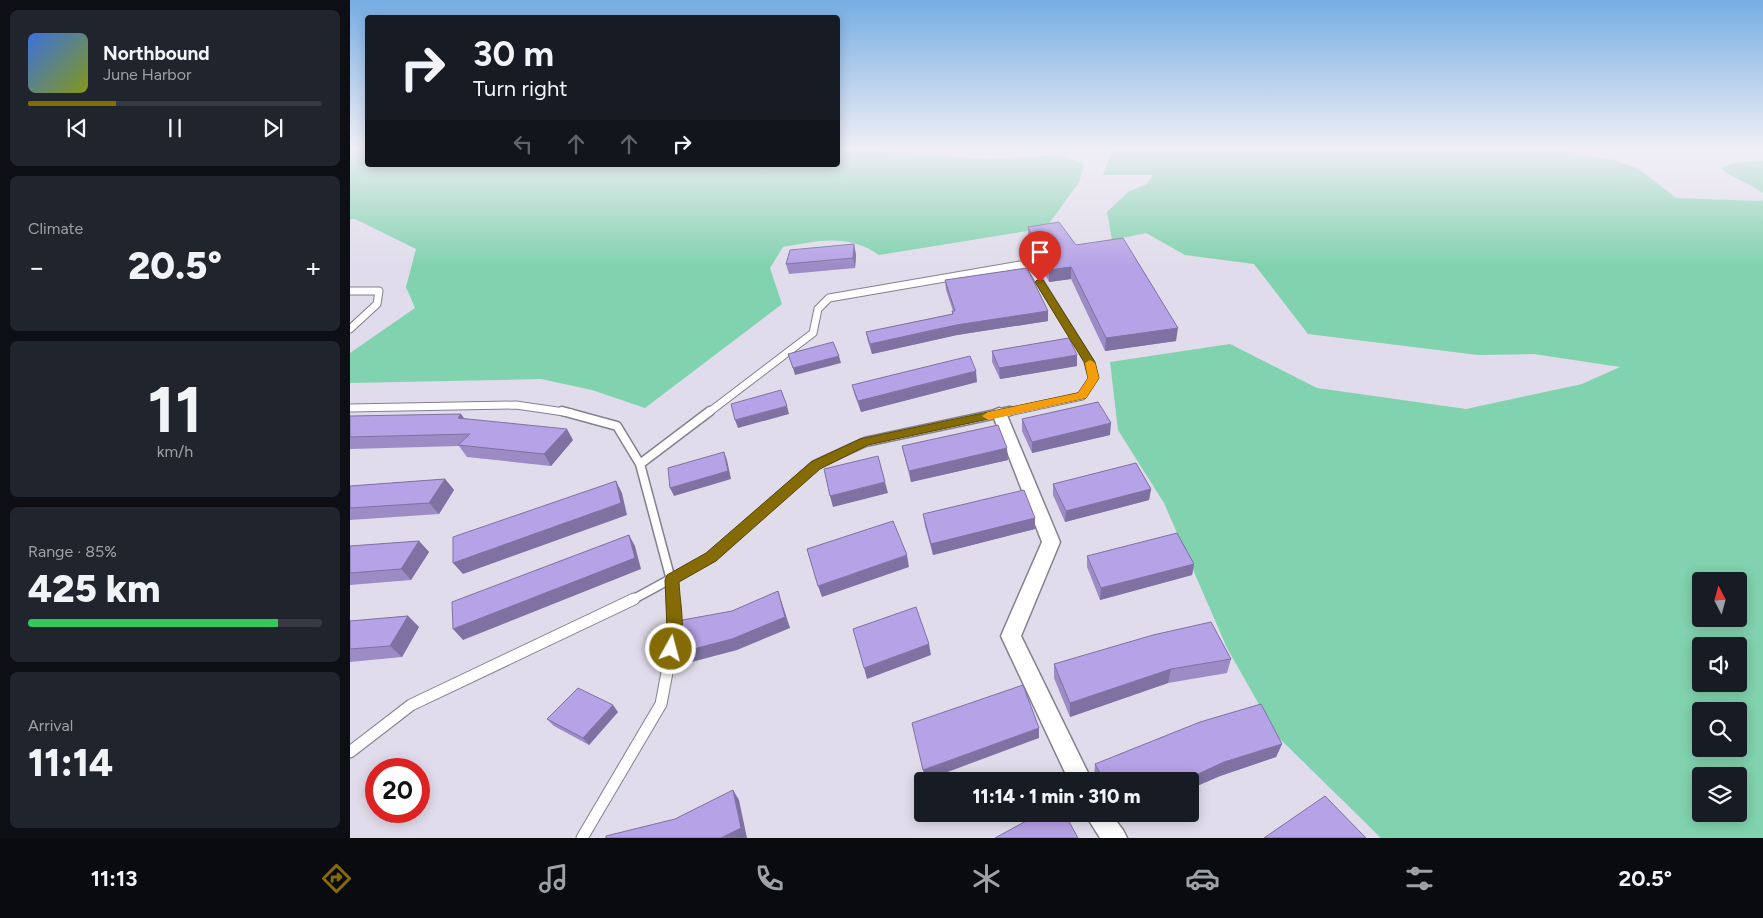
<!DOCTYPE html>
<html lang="en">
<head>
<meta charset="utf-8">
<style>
	body { margin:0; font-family:Figtree,sans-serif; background:#20242c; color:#f1f3f6; height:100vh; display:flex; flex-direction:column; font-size:19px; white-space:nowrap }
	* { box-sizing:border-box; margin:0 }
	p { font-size:16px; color:#9ea1a6 }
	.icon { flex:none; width:28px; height:28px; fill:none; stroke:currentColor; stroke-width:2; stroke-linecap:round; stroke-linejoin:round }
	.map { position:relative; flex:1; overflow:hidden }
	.panel { display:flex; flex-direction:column; gap:10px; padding:10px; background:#0d0f14; width:350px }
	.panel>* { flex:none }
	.top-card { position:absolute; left:15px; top:15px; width:475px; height:152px; border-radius:5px; box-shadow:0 2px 12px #0003; background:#171b24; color:#f1f3f6; overflow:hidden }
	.needle { width:32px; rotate:354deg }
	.fabs { position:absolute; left:1342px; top:572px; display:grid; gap:10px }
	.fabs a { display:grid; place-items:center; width:55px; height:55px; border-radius:5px; background:#171b24; box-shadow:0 2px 12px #0003; font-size:25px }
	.speed { position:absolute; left:15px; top:758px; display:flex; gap:10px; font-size:25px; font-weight:700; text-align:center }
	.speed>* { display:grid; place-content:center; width:65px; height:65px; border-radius:50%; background:#171b24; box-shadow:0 2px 12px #0003; line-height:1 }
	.speed .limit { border:8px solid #d22; background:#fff; color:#111 }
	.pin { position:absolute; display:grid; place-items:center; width:42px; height:42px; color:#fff; margin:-51px -21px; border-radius:50% 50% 50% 0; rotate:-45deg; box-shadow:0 0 5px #0007 }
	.pin .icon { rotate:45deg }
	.me { position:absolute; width:55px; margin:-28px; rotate:7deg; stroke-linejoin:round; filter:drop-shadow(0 0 4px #0008) }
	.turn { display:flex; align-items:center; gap:18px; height:105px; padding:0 25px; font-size:22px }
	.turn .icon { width:65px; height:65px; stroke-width:2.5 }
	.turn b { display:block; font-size:35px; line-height:42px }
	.lanes { display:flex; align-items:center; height:48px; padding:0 25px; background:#0003; justify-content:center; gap:25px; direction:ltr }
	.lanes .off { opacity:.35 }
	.big { font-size:38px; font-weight:800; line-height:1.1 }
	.panel .card { flex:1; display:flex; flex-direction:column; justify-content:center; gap:8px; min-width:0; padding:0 18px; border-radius:8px; background:#20242c }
	.panel .dial { align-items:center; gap:0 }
	.dial b { font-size:65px; line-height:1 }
	.song { display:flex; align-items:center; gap:15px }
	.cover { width:60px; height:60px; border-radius:8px; background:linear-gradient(135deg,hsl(220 70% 55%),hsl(70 70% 35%)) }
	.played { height:5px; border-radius:2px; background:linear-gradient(90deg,#846b06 30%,#363941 30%) }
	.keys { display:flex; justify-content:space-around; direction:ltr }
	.heat { display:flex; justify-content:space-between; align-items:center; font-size:28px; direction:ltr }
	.charge { height:8px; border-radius:4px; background:linear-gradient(90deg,#34c759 85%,#363941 0) }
	.trip { position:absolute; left:564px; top:772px; width:285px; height:50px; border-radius:5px; background:#171b24; box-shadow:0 2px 12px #0003; font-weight:800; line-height:50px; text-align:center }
	.dock { display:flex; height:80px; justify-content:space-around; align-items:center; background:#090b0e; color:#9ea1a6 }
	.dock .icon { width:35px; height:35px }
	.dock .on { color:#846b06 }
	.dock b { font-size:22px; color:#f1f3f6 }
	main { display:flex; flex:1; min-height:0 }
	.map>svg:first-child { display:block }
</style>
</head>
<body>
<main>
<section class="panel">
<div class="card">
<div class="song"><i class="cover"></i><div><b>Northbound</b><p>June Harbor</p></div></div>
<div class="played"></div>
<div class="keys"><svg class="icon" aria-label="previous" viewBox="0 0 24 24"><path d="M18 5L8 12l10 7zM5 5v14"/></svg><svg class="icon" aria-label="pause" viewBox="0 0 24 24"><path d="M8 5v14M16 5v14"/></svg><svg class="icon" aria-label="next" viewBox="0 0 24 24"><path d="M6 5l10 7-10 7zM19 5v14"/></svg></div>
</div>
<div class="card"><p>Climate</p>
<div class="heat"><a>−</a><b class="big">20.5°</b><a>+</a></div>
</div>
<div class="card dial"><b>11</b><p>km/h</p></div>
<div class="card"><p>Range · 85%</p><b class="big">425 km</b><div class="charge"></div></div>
<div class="card"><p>Arrival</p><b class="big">11:14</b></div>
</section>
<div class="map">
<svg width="1413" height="838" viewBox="0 0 1413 838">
	<rect width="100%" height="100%" fill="#e0dceb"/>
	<path fill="#81d2ae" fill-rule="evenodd" d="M0 148H17L18 165H488V149L638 159 713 155 734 165 729 182 696 228 529 255C498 233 467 241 433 247L420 268 432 304 295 408 242 390 191 379 0 383V353L65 308 56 287 66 249 5 219H0Z
		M763 148H1176L1211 151 1263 160 1289 169 1326 198 1410 201 1413 200V838H1031L927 736 877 648 814 503 768 430 760 362 880 344 967 388 1116 409 1232 384 1270 367 1184 354 1128 355 958 334 904 264 835 255 796 233 762 240 757 212 778 192 797 184 803 175H753ZM1351 581H1389V619H1351ZM1351 646H1389V684H1351ZM1351 711H1389V749H1351ZM1351 776H1389V814H1351Z
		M1413 161V193C1399 183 1384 179 1370 168L1383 163Z"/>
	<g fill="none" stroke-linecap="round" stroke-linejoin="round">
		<defs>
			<path id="service-far2" d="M0 291H29L27 304 0 329
				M0 408 166 405 221 413
				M358 413 463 333 468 309 479 298 670 265 680 266 740 362 744 378 732 396 654 413"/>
			<path id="service-far1" d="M212 411 267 426 290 464 360 411
				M290 464 321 580 323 600
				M282 600 361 557 465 465 515 442 660 411"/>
			<path id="service" d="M0 752 61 705 284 599
				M232 838 311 704 325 630 323 599"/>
			<path id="minor" d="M649 408 654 410 656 413 710 542 671 636 742 781H719L651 636 692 542 642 413 644 410Z
				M735 814H761L773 830 777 838H750Z"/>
		</defs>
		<use href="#service-far2" stroke="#84808e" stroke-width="9"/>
		<use href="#service-far1" stroke="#84808e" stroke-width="11"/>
		<use href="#service" stroke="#84808e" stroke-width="13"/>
		<use href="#minor" stroke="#84808e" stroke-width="3"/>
		<use href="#service-far2" stroke="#fff" stroke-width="7"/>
		<use href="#service-far1" stroke="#fff" stroke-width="8"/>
		<use href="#service" stroke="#fff" stroke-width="11"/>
		<use href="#minor" fill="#fff" fill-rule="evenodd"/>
	</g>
	<path fill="#9d8bc6" d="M678 227 726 245 826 341 755 351 721 279 699 282 678 239Z
		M504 244 506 255 505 268 439 274 436 264Z
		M595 280 698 321 607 335 522 354 518 342 516 332 602 314V311H603L596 290Z
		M642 351 727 366 650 379 642 362Z
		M627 382 511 412 505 396 502 385Z
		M0 416 114 419 223 440 201 466 117 457 109 446 0 449Z
		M672 419 760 435 682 453 672 431Z
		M552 446 658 460 561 482Z
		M95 479 104 490 89 514 0 520V486Z
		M703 484 801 489 799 500 715 522 703 495Z
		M573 514 685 518V529L583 555 575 526Z
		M69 541 79 552 61 580 0 585V546Z
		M737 556 844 564 842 575 750 600 737 567Z
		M58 616 69 627 52 657 0 662V621Z
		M881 659 877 673 818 683 720 717 704 678V664Z
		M268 712 239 745 204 726 197 719Z
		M932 744 926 757 870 776 840 789V781H747L744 777 745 764Z
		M763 814H788L769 822Z"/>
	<path fill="#7f71a1" d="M504 244 506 255 505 268 503 258Z
		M721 267V279L699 282V270Z
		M698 311V321L607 335 522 354 520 344 606 325Z
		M828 328 826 341 755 351 756 338Z
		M727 355V366L650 379 649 368Z
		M489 356 491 363 445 375 443 368Z
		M626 371 627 382 511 412 508 401Z
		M437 406 439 414 388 428 385 420Z
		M111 414 119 425 108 418Z
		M761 423 760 435 682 453V442Z
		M217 429 223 440 201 466 194 454Z
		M657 448 658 460 561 482 559 471Z
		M374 452 377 460 381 479 324 496 320 488Z
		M95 479 104 490 89 514 79 503Z
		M266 481 272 493 277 515 113 574 103 563Z
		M535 482 538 493 483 507 480 496Z
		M801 489 799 500 715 522 716 511Z
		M685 518V529L583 555 581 544Z
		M279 535 285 546 291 569 113 640 103 629Z
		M69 541 79 552 61 580 51 569Z
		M557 555 559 567 472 597 468 586Z
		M844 564 842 575 750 600 751 588Z
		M428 591 432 603 440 628 387 650 334 664 328 653Z
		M58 616 69 627 52 657 40 646Z
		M579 644 581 655 517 679 514 668Z
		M821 669 818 683 720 717V703Z
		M263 705 268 712 239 745 233 738Z
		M689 728V738L576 780 573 770Z
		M932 744 926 757 870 776 840 789V781H833L874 762Z
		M383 790 389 800 397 838H371Z
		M771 814H788L769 822Z"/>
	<path fill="#b6a2e6" stroke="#7f71a1" d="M709 222 726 245 773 238 828 328 756 338 721 267 699 270 678 227Z
		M504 244 503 258 436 264 440 250Z
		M677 268 698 311 606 325 520 344 516 332 603 314 602 311H605L595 280Z
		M719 338 727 355 649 368 642 351Z
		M483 342 489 356 443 368 438 354Z
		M620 356 626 371 508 401 502 385Z
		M431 390 437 406 385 420 381 404Z
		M748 402 761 423 682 442 672 419Z
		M111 414 108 418 217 429 194 454 108 445 120 434 0 437V416Z
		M648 425 657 448 559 471 552 446Z
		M374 452 378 471 320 488 318 468Z
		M528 456 535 482 480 496 474 469Z
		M786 463 801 489 716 511 703 484Z
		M95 479 79 503 0 508V486Z
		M266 481 271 503 103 563V537Z
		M674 490 685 518 581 544 573 514Z
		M543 521 557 555 468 586 457 549Z
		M827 533 844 564 751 588 737 556Z
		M279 535 285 558 103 629 102 602Z
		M69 541 51 569 0 573V546Z
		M428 591 435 617 382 639 328 653 327 621 382 611Z
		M566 607 579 644 514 668 503 629Z
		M58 616 40 646 0 649V621Z
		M861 622 881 659 821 669 720 703 704 664 803 635Z
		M673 685 689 728 573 770 562 723Z
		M228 688 263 705 233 738 197 719Z
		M911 704 932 744 874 762 833 781H754L745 764 850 722Z
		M383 790 391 828 371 838H256V836L325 819Z
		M975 796 1016 838H914Z
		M689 814H715L728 838H645Z"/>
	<linearGradient id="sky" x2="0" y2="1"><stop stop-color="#76ade2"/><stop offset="0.56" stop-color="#f1eff6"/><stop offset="1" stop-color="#f1eff6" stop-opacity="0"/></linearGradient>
	<rect width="1413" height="266" fill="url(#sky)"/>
	<path fill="#846b06" stroke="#564604" d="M687 280H693L745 362 749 378 736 398 518 445 470 469 366 561 329 582C330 605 337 632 327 654L321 655 316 654 314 649 317 630 315 580 317 575 356 553 461 462 510 439 728 393 738 378 734 362 685 282Z"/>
	<path fill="#f59e0b" d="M740 360 745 363 749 378 736 398 638 420 632 416 638 412 728 393 738 378 735 363Z"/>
</svg>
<div class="fabs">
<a><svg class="needle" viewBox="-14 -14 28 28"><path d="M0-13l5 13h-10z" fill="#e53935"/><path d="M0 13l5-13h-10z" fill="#9ea1a6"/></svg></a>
<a><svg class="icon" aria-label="sound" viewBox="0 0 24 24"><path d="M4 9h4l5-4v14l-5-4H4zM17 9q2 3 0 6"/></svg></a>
<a><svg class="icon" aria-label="search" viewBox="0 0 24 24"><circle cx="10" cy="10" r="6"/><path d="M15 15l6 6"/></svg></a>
<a><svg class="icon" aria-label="layers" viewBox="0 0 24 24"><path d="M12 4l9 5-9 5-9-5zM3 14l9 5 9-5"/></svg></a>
</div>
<div class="speed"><div class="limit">20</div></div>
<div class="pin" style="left:690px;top:282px;background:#d93025"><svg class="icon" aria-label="arrive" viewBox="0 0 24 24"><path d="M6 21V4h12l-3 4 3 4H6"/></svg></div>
<svg class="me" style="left:321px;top:649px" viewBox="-20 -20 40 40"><circle r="17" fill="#846b06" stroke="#fff" stroke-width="3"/><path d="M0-11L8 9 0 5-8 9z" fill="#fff"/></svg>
<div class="trip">11:14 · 1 min · 310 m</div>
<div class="top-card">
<div class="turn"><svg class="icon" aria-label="right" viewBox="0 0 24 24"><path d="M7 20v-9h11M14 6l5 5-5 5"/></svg><div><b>30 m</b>Turn right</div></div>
<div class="lanes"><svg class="icon off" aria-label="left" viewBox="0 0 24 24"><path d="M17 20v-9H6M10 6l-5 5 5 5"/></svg><svg class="icon off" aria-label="ahead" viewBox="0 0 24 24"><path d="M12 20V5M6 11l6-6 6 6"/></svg><svg class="icon off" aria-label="ahead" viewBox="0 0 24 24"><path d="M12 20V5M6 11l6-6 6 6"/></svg><svg class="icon" aria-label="right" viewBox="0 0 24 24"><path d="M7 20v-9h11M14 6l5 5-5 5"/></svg></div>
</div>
</div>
</main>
<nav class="dock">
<b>11:13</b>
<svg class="icon on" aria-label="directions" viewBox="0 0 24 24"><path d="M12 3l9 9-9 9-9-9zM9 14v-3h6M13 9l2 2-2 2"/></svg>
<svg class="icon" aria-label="music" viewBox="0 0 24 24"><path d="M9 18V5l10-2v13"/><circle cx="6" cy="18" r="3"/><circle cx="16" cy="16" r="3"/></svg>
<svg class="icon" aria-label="phone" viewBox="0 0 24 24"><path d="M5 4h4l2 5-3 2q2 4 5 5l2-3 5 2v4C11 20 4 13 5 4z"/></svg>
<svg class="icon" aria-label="climate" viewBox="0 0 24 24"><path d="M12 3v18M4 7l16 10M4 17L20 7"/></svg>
<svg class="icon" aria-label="car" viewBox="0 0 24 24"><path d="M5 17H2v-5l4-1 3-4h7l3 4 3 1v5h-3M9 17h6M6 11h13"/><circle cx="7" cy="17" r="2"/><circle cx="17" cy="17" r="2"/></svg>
<svg class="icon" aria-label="filters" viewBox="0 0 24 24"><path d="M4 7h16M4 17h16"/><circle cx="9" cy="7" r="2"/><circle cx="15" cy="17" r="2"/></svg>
<b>20.5°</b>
</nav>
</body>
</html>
